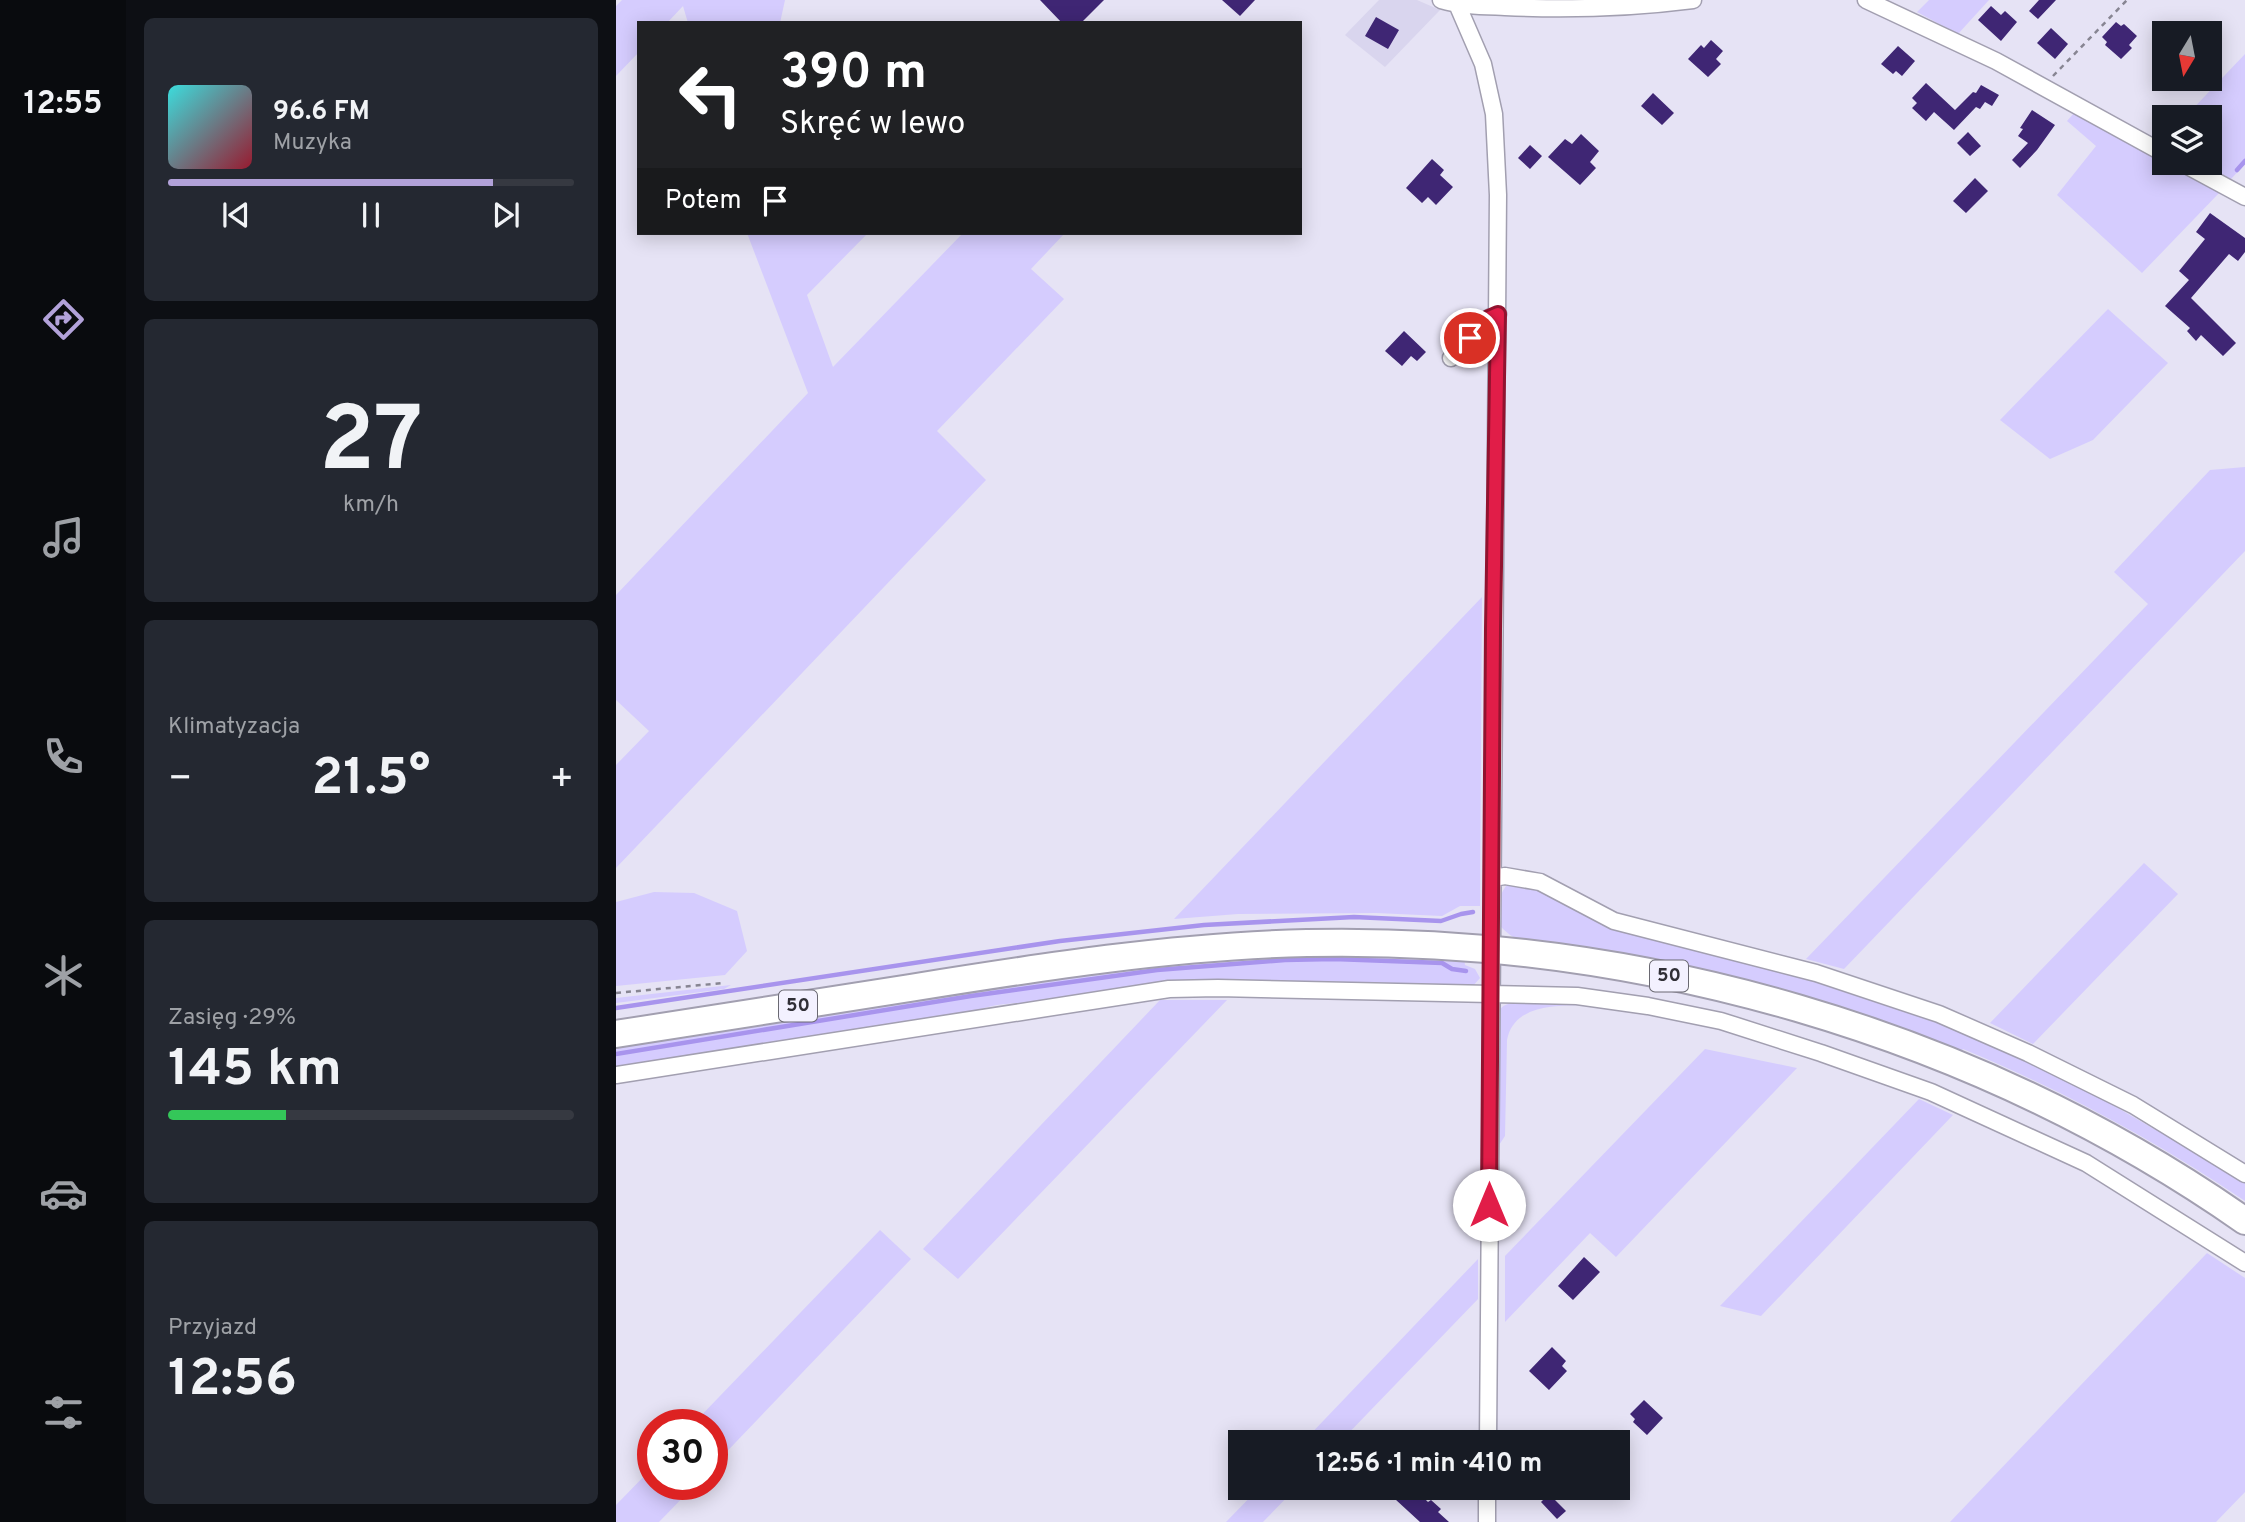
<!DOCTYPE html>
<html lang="pl">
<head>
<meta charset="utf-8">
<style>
	body { margin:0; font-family:Overpass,sans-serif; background:#242831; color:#f1f3f6; height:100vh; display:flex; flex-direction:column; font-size:26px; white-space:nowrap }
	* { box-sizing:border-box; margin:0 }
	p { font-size:23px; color:#9ea1a6 }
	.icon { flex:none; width:38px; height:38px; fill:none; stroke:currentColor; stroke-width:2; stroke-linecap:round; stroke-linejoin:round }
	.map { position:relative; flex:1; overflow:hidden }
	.drawer { display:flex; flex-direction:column; gap:18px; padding:18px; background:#0d0f14; width:490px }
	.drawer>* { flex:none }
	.guide { position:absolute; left:21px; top:21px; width:665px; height:214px; border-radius:0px; box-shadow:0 4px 18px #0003; background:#202124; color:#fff; overflow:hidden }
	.needle { width:46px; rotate:190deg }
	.fabs { position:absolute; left:1536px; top:21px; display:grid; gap:14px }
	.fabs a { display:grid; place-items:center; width:70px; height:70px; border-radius:0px; background:#171b24; box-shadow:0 4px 18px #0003; font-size:35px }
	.speed { position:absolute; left:21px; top:1409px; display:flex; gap:14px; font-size:35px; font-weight:700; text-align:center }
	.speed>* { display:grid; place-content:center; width:91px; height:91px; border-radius:50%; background:#171b24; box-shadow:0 4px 18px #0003; line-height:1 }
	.speed .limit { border:10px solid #d22; background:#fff; color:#111 }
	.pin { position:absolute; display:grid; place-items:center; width:60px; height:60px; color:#fff; margin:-30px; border:4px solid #fff; border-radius:50%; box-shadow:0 2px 7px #0007 }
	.me { position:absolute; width:77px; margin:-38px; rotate:0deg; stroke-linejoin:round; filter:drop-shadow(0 0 5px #0008) }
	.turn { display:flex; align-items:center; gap:24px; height:147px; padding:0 28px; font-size:32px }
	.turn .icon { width:91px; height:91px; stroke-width:2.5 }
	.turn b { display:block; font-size:49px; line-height:60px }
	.then { display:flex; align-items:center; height:66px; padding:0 28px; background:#0003; gap:14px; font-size:26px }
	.big { font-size:52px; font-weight:700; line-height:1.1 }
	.drawer .widget { flex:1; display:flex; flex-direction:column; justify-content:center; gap:10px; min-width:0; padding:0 24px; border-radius:10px; background:#242831 }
	.drawer .dial { align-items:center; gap:0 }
	.dial b { font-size:91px; line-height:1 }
	.song { display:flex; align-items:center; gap:21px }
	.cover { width:84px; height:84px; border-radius:10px; background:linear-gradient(135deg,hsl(180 70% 55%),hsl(350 70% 35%)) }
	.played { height:7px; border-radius:4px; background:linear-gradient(90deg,#b2a2d9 80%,#363941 80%) }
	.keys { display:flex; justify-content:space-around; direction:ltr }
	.heat { display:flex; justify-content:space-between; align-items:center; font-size:38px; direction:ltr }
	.charge { height:10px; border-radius:5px; background:linear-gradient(90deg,#34c759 29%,#363941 0) }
	.trip { position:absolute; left:612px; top:1430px; width:402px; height:70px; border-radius:0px; background:#171b24; box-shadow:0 4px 18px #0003; font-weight:700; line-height:70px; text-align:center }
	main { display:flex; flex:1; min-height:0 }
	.tabs { display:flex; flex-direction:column; width:126px; justify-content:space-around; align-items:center; background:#090b0e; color:#9ea1a6 }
	.tabs .icon { width:49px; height:49px }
	.tabs .on { color:#b2a2d9 }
	.tabs b { font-size:32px; color:#f1f3f6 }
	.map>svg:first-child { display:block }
</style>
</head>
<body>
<main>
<nav class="tabs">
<b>12:55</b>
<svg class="icon on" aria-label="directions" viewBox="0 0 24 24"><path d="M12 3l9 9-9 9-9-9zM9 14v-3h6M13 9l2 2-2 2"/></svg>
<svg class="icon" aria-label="music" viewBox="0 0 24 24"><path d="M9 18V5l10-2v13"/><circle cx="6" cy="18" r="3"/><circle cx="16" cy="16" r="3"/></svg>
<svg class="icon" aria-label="phone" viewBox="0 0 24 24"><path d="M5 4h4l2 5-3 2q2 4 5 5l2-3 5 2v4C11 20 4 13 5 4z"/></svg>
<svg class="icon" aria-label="climate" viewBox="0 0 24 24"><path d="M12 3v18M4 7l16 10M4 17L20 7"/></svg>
<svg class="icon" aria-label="car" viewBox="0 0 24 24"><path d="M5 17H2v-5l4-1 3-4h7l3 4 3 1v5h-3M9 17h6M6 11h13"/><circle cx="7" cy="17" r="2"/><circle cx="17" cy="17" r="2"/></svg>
<svg class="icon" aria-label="filters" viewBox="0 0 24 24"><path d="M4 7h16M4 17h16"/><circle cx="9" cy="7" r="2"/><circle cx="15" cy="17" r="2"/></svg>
</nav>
<section class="drawer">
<div class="widget">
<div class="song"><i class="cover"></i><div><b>96.6 FM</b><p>Muzyka</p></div></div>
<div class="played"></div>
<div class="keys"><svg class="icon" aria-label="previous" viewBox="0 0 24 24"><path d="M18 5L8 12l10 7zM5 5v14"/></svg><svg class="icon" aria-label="pause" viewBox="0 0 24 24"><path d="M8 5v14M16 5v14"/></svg><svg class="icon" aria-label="next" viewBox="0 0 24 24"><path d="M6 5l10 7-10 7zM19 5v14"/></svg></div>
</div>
<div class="widget dial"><b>27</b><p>km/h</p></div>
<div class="widget"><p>Klimatyzacja</p>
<div class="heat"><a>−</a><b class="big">21.5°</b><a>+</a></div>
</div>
<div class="widget"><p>Zasięg · 29%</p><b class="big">145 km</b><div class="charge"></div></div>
<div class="widget"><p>Przyjazd</p><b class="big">12:56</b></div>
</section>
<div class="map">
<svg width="1629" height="1522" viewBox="0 0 1629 1522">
	<rect width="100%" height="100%" fill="#e6e3f5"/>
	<path fill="#d9d5ee" d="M763 0H801L824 10 769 67 729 35Z"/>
	<path fill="#d5ccfe" d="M6 0H169L164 23H72L67 6 51 23H23V52L0 76V6Z
		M1313 0H1373L1342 34 1301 12Z
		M1629 54V164L1615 179 1583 163H1594V117H1569Z
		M1458 113 1549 163 1605 191 1526 273 1441 195 1480 146 1451 121Z
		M131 233H252L191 295 217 367 347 233H449L415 269 448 299 321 431 370 480 0 868V765L33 731 0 700V595L192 393Z
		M1492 309 1552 363 1477 440 1434 459 1384 420Z
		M1629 467V551L1228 969 1190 959 1532 604 1498 572 1594 470Z
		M866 597 864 906H844L826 916 760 913 622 914 558 919Z
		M1528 863 1562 894 1417 1044 1374 1023Z
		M902 884 921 887 1098 949 1320 1018 1481 1091 1495 1104 1538 1129 1554 1132 1629 1178V1201C1540 1141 1446 1090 1347 1049L1345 1052C1225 1006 1103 968 976 948 953 945 924 945 902 939 895 937 887 929 881 923 882 909 881 898 890 886Z
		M38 892 78 893 121 911 131 951 109 975 0 986V902Z
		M675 956 848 958 849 965 859 969 864 978 856 987 687 985 417 1004C392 1001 366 1006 344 1017L0 1071V1046C224 1011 449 971 675 956Z
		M115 985 108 989 0 1003V998Z
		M544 1000H611L342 1279 307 1249Z
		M909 1002 992 1005C960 1007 899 997 891 1040L889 1136 881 1148V1014C887 1002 896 1003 909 1002Z
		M1089 1049 1181 1068 1000 1257 974 1233 889 1322V1256Z
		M1303 1099 1337 1115 1145 1316 1104 1306Z
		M264 1230 295 1259 96 1467V1424H77Z
		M1591 1253 1629 1278V1492L1600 1522H1334Z
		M862 1259V1299L724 1442H687Z
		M37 1467V1484H80L43 1522H0V1505Z
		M643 1488H680L647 1522H610Z"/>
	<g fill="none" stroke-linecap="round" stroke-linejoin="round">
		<path stroke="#a894ed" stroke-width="4.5" d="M1621 170 1629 161
			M0 1008 444 941 588 925 738 917 825 921 845 914 857 912
			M0 1054 355 996 541 970 669 960 718 959 826 963 836 969 850 971"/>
	</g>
	<path fill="#3f2674" d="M424 0H488L465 23H446Z
		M606 0H639L624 16Z
		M1423 0H1440L1422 19 1413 11Z
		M1375 6 1385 15 1389 11 1401 22 1385 41 1362 20Z
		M760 17 783 30 772 49 749 36Z
		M1500 22 1505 26 1508 24 1521 36 1513 45 1516 48 1505 59 1489 45 1491 42 1486 37Z
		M1435 28 1452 44 1439 59 1421 43Z
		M1095 40 1107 51 1100 59 1105 64 1092 77 1072 59 1085 45 1088 48Z
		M1282 46 1299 61 1286 76 1280 71 1277 74 1265 64Z
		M1310 83 1339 110 1357 92 1360 93 1365 85 1383 95 1376 106 1369 102 1364 109 1360 107 1338 130 1318 112 1310 121 1296 108 1301 103 1296 98Z
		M1037 93 1058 113 1046 125 1025 106Z
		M1416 110 1439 125 1421 150 1404 168 1396 160 1412 143 1402 136 1407 129 1404 128Z
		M1352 132 1365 146 1354 156 1341 143Z
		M965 134 983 151 974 162 980 168 964 185 932 157 949 139 956 144Z
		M914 145 926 156 914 169 902 158Z
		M816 159 828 170 824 175 837 187 820 205 812 197 806 203 790 188Z
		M1359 178 1372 191 1350 213 1337 201Z
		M1594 213 1629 238V252L1622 261 1613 254 1575 298 1620 343 1607 356 1585 335 1580 341 1571 331 1574 328 1549 306 1573 280 1563 271 1589 239 1580 232Z
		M788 331 810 352 801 361 795 356 786 366 769 351Z
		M968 1257 984 1272 957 1300 942 1286Z
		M936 1347 950 1361 946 1366 951 1371 933 1390 913 1371Z
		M1028 1400 1047 1418 1031 1435 1017 1422 1019 1419 1014 1414Z
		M767 1488H798L812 1502 815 1500 825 1509 822 1512 833 1522H804Z
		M933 1494 950 1511 941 1519 925 1502Z"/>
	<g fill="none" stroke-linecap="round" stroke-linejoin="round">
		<defs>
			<path id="street" d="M825 0C846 6 867 6 889 7 952 10 1014 8 1077 0
				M1250 0 1380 61 1549 154
				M841 4 867 64 878 114 882 195 872 1442
				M1566 163 1629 197
				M835 358 873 318 882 314
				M877 878 889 876 924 882 998 921 1200 973 1323 1014 1412 1053 1517 1105 1629 1174
				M0 1075 553 989 602 988 961 996 1032 1006 1105 1021 1205 1053 1315 1092 1470 1163 1629 1263
				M871 1522V1488"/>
			<path id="primary" d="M0 1034C98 1019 196 1003 294 988 425 967 558 946 691 943 1021 936 1357 1031 1629 1221"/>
		</defs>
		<use href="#street" stroke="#a29fb0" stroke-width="19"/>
		<use href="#primary" stroke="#a29fb0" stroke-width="30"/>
		<path stroke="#878592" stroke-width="2.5" stroke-dasharray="5 5" stroke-linecap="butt" d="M1437 76 1511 0
			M0 993 107 983"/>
		<use href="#street" stroke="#fff" stroke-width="16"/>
		<use href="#primary" stroke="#fff" stroke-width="26"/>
	</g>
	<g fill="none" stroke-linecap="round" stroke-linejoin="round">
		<defs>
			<path id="route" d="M854 338 873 318 882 314 877 629 873 1205"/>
		</defs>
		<use href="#route" stroke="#92132f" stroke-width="18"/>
		<use href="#route" stroke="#e11d48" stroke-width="12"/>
	</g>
	<g text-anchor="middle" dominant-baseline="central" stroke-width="7" stroke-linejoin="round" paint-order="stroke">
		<g fill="#f3f1ff" stroke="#6a6972" stroke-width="2">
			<rect x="1034" y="960.5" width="38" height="31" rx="5"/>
			<rect x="163" y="990.5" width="38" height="31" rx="5"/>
		</g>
		<g font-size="19" font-weight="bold" fill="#302f36">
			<text x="1053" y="976">50</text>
			<text x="182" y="1006">50</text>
		</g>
	</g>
</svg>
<div class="fabs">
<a><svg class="needle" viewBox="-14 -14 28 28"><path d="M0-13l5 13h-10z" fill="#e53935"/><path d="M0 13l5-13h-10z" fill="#9ea1a6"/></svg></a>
<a><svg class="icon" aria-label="layers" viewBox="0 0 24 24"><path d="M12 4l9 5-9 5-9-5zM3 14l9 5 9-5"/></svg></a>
</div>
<div class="speed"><div class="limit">30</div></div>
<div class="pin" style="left:854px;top:338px;background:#d93025"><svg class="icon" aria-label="arrive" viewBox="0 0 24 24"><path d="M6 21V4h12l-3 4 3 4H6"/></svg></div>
<svg class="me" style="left:873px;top:1205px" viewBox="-20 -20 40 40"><circle r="19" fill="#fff"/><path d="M0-13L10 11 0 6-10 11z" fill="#e11d48"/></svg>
<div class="trip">12:56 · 1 min · 410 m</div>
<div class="guide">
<div class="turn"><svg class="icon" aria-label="left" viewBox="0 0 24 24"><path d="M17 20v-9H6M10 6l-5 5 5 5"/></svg><div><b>390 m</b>Skręć w lewo</div></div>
<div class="then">Potem<svg class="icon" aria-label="arrive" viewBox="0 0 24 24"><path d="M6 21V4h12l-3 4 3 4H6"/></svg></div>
</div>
</div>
</main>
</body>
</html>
